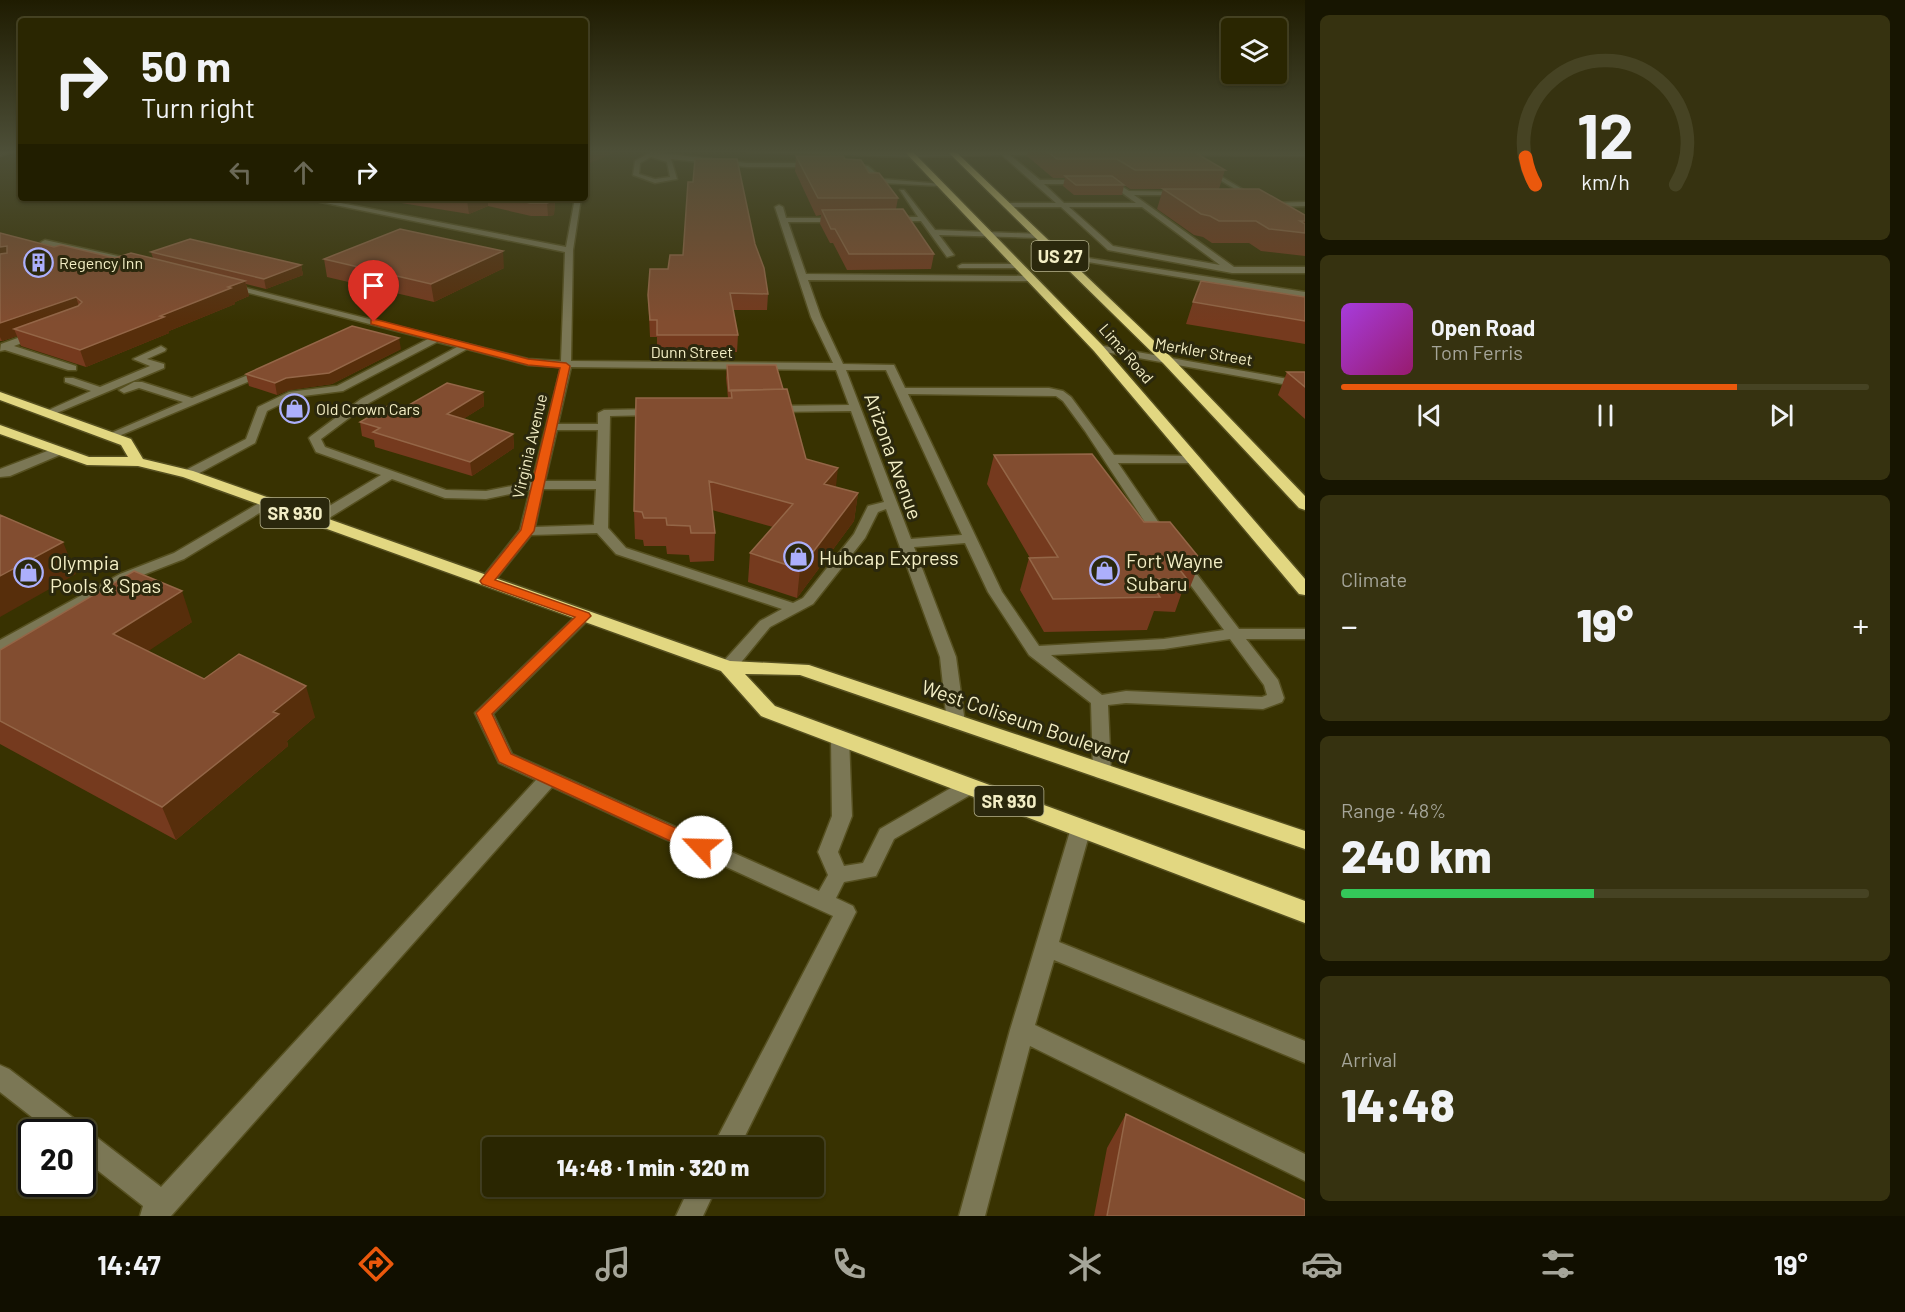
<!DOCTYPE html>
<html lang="en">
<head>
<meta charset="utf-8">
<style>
	body { margin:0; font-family:Barlow,sans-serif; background:#363210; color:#f1f3f6; height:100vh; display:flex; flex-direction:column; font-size:22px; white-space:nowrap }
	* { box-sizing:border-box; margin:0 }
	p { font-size:20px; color:#a5a599 }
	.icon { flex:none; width:33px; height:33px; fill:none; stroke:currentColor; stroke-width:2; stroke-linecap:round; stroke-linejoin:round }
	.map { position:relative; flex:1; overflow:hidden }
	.side { display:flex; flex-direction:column; gap:15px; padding:15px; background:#171501; width:600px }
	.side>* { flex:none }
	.guide { position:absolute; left:18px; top:18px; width:570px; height:183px; border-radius:6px; box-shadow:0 2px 4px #0004,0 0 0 2px #464323; background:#2a2601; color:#f1f3f6; overflow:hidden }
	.buttons { position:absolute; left:1221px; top:18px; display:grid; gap:12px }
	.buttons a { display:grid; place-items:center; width:66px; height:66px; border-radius:6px; background:#2a2601; box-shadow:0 2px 4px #0004,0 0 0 2px #464323; font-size:30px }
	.speed { position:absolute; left:18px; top:1119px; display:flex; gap:12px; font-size:30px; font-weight:700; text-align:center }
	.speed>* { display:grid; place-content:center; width:78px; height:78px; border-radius:50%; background:#2a2601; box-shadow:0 2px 4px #0004,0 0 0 2px #464323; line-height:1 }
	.speed .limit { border:3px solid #111; border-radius:9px; background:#fff; color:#111 }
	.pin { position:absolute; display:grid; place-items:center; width:51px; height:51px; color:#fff; margin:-62px -26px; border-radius:50% 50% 50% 0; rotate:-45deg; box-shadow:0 0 6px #0007 }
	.pin .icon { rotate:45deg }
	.me { position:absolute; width:66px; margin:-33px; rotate:294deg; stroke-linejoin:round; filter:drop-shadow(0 0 4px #0008) }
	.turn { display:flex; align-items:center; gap:21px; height:126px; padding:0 24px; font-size:27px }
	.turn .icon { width:78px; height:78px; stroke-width:2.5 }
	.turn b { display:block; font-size:42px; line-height:51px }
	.lanes { display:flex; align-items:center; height:57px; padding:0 24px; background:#0003; justify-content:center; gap:30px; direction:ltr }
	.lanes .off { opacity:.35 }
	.big { font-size:45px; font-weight:800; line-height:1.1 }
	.side .tile { flex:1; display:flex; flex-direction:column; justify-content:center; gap:9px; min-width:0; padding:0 21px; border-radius:9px; background:#363210 }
	.side .dial { align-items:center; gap:0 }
	.dial svg { height:156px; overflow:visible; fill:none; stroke:#464323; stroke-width:7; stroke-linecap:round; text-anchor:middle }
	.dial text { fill:#f1f3f6; stroke:none }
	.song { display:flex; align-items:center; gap:18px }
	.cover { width:72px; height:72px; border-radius:9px; background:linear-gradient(135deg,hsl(280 70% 55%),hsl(320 70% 35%)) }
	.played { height:6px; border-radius:3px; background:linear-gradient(90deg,#ea580c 75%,#464323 75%) }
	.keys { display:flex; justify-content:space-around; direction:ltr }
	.heat { display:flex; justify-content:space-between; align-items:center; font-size:33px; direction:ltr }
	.charge { height:9px; border-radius:4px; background:linear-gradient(90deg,#34c759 48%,#464323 0) }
	.trip { position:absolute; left:482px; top:1137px; width:342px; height:60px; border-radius:6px; background:#2a2601; box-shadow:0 2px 4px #0004,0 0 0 2px #464323; font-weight:800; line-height:60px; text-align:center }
	.tabs { display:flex; height:96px; justify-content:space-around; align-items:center; background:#110f00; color:#a5a599 }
	.tabs .icon { width:42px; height:42px }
	.tabs .on { color:#ea580c }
	.tabs b { font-size:27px; color:#f1f3f6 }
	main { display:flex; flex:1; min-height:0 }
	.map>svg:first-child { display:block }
</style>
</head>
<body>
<main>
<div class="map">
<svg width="1305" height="1216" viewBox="0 0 1305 1216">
	<rect width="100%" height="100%" fill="#383201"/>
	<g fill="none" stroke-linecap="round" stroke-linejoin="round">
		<defs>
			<path id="minor" d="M0 152H12L0 156Z
				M651 152 747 163H813L816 165 813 167H747L671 159 677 179 655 183 633 175 635 161ZM651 157 667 162 670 177 655 179 639 174 640 163Z
				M748 152H1050L1048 155H1010L1040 180H1112L1129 191 1184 192 1182 195H1134L1234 267H1305V273H1232L1108 250 1061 207H1004L1007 203H1056L1002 155 911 157ZM1044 184H1110L1136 203H1064ZM1069 207H1142L1220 265 1113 246Z
				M1177 152H1305V156L1175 155Z
				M846 163 868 166 883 179 942 184 939 186 882 183 875 180 864 169 844 166Z
				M1203 168H1207L1257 198 1252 199 1203 170Z
				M900 190H904L935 230 1039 234 1043 236 1039 238 939 235 954 255 947 257 921 221H887L890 217H918Z
				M301 198H315L566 247 575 198H581L573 250 571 361 833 363 811 317 775 207 779 205 783 207 786 218H839L843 220 839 222H788L806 274 1032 276V280L1029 281 808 280 821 317 843 364 894 365 905 388H1049L1063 391 1071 397 1114 455 1196 456 1198 459 1192 463H1118L1170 539 1163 543 1158 542 1085 431 1063 401 1056 396 908 394 1002 592 1039 646 1164 639 1224 630 1174 563 1181 559 1186 560 1239 629H1305V639H1246L1278 680 1284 698 1282 702 1263 709 1126 703 1108 705 1111 772 1108 777 1102 779 1096 777 1093 772 1091 703 1029 655 988 592 965 543 914 547 956 657 965 723 962 727H950L947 723 940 657 886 509 878 512 865 538 813 604 770 627 734 671H722L720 667 722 663 760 621 782 609 616 554 597 533 531 535 492 584H482L480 581 482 578 520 530 530 490 486 499 445 498 392 479 321 523H311L309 520 311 517 381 475 316 452 309 438 311 436 361 399 457 347 437 342 343 391 295 397 267 411 255 443 192 477H184L182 474 184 471 246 439 258 407 289 392 337 386 428 339 226 287V283L528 359 561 361 565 252ZM467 349 528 365 561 367 532 482 486 491 446 490 325 447 321 439 369 403ZM571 367 836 370 849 405 771 406 765 409 771 412 851 411 884 502 868 506 854 534 803 598 793 603 626 548 608 528 610 416 654 415 660 412 654 409 604 410 598 413V424H558ZM846 370H886L962 535 911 539ZM557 430H598L596 481H545ZM543 489H596L594 525 535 527ZM1230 639 1264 685 1267 695 1262 697 1126 691 1102 695 1051 655 1164 649Z
				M1305 202V206L1268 207 1264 205 1268 203Z
				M45 240 136 260 140 262 136 264 42 244 41 242Z
				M1063 257 1088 258 1305 292V298L1088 262 1060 261V257Z
				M962 264H1018L1022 266 1018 268H959L958 266Z
				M37 331 40 332V336L14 346 76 366V370H68L5 350 0 351 1 344Z
				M1098 345 1305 382V388L1094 350 1093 348Z
				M161 346 166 349 165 351 147 359 164 364V368L52 415 48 416 42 413 91 391 65 382V378H73L100 387 150 366 133 359Z
				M265 368 270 371 269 373 114 438 110 439 104 436 183 402 139 388 124 393 119 390 134 382H142L192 398Z
				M58 447 64 451 62 454 10 476 0 477V469Z
				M266 499 272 503 271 506 184 559 130 580 0 652V640L120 574 174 553Z
				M584 611 589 613 592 616 589 619 493 714 512 754 819 891 828 875 818 852 832 816 831 738 834 734 840 732 846 734 849 738 852 816 838 852 844 866 863 863 880 829 963 781 970 779 977 781 979 786 977 791 894 839 876 876 844 882 836 898 853 906 856 912 739 1148H712L833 916 552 787 171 1216H140L143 1206 82 1158V1132H51L0 1092V1065L9 1069 80 1123 83 1130 91 1133 161 1187 536 780 499 763 475 713 579 613Z
				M1081 821 1088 823 1091 828 1059 942 1305 1041V1063L1054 960 1035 1025 1305 1154V1181L1030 1046 985 1216H959L1010 1030 1071 828 1074 823Z
				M690 1186H717L703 1216H676Z"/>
			<path id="highway" d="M905 152H913L1102 345 1305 579V595L1299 594 1094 351Z
				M948 152H956L1171 357 1305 496V510L1299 508 1163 363Z
				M0 392 131 439 143 459 193 471 730 661 809 665 1305 831V849L800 675 745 674 775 706 1305 901V923L761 716 721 671 183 477 138 466 87 465 0 434V425L89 457H128L121 445 0 400Z"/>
		</defs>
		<use href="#minor" stroke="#565020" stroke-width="3"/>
		<use href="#highway" stroke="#565020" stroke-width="3"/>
		<use href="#minor" fill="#7b7755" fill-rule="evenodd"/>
		<use href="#highway" fill="#e2d781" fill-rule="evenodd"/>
	</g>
	<path fill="#753a1e" d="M1028 152H1194L1225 170 1219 189H1130L1124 185 1122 195H1074L1063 186 1065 178H1053L1027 156Z
		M796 156 845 159 869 173 898 198 896 209 934 254 931 269 847 270 833 243H830L820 224 821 215 816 216 795 171Z
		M1163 189 1305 215V256L1261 251 1249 243H1212L1203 237 1194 235 1157 209Z
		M395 198H555L554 215 548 216H531L488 206 469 214 395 202Z
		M0 233 54 247 115 258H153L151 252 301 265 303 275 266 289 246 284 249 296 235 302V304L169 331V333L86 367 21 346 17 336 2 341H0Z
		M755 244 768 294 767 310H733L738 335 737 352 657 353V337H650L648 295 668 269 683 255Z
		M324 259 504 268 434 302 327 277Z
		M1305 297V344L1186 324 1193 302Z
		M401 349 332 384 289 390 277 395 249 386 246 374Z
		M727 365 783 389 806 459 836 487 858 493 854 521 797 598 748 582 750 553 773 527 712 510 715 533 714 561 690 562 689 555 667 554 666 546H644L643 540 635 539 634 511 728 398 726 378Z
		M1287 372H1305V419L1278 395Z
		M483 392 484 406 463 419 513 434 514 448 472 476 375 447 374 440 362 436 360 422 404 408Z
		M994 455 1144 522 1201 560 1188 592H1182L1175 612 1154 611 1147 630 1044 632 1020 590 1029 558H1030L987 484Z
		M192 622 147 651 204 679 315 717 287 741 288 746 176 840 0 744V650Z
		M1126 1114 1305 1216H1094L1107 1148Z"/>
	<path fill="#572e0b" d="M587 152H614V153L585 165V153Z
		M474 198H488V206L469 214 467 200Z
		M553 198H555L554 215 548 216 547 203Z
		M7 246 13 260 0 262V247Z
		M503 251 504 268 434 302 431 284Z
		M301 265 303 275 266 289 264 279Z
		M245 281 249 296 235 302V304L169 331V333L86 367 80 350Z
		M76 297 81 313 14 329 17 336 2 341 0 337V323Z
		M399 338 401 349 332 384 289 390 277 395 275 383 286 378Z
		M483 392 484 406 449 428 447 414Z
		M513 434 514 448 472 476 470 462Z
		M838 468 835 495 824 484Z
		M858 493 854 521 797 598 800 569Z
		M63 542 76 574 0 617V576Z
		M182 591 192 622 126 666 113 634Z
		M306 686 315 717 287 741 288 746 176 840 162 807 273 712Z"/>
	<path fill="#824d30" stroke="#946647" stroke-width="1.5" d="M1048 152H1194L1225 170H1135L1117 159H1057Z
		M796 156H843L845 159 861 160 869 173H879L898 198H818Z
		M695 159H737L755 244 764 268 768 294 730 293 738 335H657V320H650L648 295 650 269H668L670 255H683L688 182H693Z
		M1065 176H1112L1124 185H1076Z
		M1163 189H1259L1305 215V221H1300L1305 224V233L1269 229 1256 221H1219L1210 216 1201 214Z
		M452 198H474L467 200Z
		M508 198H553V201L547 203H530Z
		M903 209 934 254H849L835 229H831L822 210Z
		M400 229 503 251 431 284 324 259Z
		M0 233 54 247 61 245 115 258 131 253 245 281 228 287 231 288 160 316 164 317 80 350 14 329 78 306 82 302 76 297 0 323V254L7 253V246L0 247Z
		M190 239 301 265 264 279 151 252Z
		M1201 281 1305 297V321L1193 302Z
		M352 326 399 338 329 373 286 378 275 383 246 374Z
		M727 365H776L783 389 729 391Z
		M1287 372H1305V387Z
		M447 383 483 392 447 414 513 434 470 462 373 432 380 428 360 422 391 404 404 408Z
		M787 389 806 459 838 468 824 484 858 493 800 569 750 553 793 504 709 481 715 533H691L690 526 667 525 666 518H644L642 512 634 511 636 398H732L731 390Z
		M1092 454 1144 522H1170L1201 560H1172L1187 579H1148L1160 597 1053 599 1029 558 1058 557 994 455Z
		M0 515 63 542 0 576Z
		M134 571 182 591 113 634 204 679 239 654 306 686 273 712 279 714 162 807 0 721V650Z
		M1126 1114 1305 1200V1216H1107Z"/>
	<linearGradient id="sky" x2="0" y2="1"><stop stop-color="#1f1c01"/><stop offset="0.47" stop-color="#4d4f38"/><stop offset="1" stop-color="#4d4f38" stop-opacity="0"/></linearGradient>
	<rect width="1305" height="322" fill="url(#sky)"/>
	<path fill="#ea580c" stroke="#983908" stroke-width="1.5" d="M374 319 528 359 566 363 570 366 534 531 495 580 589 613 591 616 492 714 511 754 707 842 710 847 707 852 701 854 694 852 499 762 476 713 575 617 482 584 480 581 521 530 560 368 528 365 371 324V320Z"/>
	<defs>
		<symbol id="building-ring" viewBox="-11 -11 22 22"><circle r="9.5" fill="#2b280d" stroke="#acaffb" stroke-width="1.5"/><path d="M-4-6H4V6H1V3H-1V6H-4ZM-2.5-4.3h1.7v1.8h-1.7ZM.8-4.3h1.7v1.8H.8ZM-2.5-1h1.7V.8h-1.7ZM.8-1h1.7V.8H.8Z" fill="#acaffb"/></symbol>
		<symbol id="shop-ring" viewBox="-11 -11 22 22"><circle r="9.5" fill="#2b280d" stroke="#acaffb" stroke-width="1.5"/><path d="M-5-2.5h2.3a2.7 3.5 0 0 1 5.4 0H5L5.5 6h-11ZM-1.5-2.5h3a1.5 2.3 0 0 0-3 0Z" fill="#acaffb"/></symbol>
	</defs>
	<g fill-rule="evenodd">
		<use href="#building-ring" x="22" y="246" width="33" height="33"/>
		<use href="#shop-ring" x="278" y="392" width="33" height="33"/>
		<use href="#shop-ring" x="782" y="540" width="33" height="33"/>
		<use href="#shop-ring" x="1088" y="554" width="33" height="33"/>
		<use href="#shop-ring" x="12" y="556" width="33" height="33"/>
	</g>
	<g text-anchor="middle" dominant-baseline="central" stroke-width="6" stroke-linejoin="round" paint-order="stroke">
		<g font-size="16" fill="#f3eec5" stroke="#2b280d" text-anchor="start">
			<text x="59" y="262">Regency Inn</text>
			<text x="316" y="408">Old Crown Cars</text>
		</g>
		<g font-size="16" fill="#f3eec5" stroke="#2b280d">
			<text x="692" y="351">Dunn Street</text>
			<text transform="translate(1204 351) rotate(10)">Merkler Street</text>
			<text transform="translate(1127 353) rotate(49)">Lima Road</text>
			<text transform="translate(529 446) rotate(-77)">Virginia Avenue</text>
		</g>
		<g fill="#2b280d" stroke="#b7b38e" stroke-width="1.5">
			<rect x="1031.5" y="241" width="57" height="30" rx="4.5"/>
			<rect x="260.5" y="498" width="69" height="30" rx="4.5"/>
			<rect x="974.5" y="786" width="69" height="30" rx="4.5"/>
		</g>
		<g font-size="18" font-weight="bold" fill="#f3eec5">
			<text x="1060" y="256">US 27</text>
			<text x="295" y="513">SR 930</text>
			<text x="1009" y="801">SR 930</text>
		</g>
		<g font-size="20" fill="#f3eec5" stroke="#2b280d">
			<text transform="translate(894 456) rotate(70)">Arizona Avenue</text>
			<text transform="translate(1026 721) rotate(19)">West Coliseum Boulevard</text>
		</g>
		<g font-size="20" fill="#f3eec5" stroke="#2b280d" text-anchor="start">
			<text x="819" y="557">Hubcap Express</text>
			<text x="1126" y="560">Fort Wayne<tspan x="1126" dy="23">Subaru</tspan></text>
			<text x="50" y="562">Olympia<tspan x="50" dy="23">Pools &amp; Spas</tspan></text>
		</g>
	</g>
</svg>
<div class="buttons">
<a><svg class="icon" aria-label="layers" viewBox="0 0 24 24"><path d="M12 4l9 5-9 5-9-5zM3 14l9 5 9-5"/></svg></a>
</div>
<div class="speed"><div class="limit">20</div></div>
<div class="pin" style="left:374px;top:322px;background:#d93025"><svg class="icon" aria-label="arrive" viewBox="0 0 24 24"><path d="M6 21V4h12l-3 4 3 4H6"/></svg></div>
<svg class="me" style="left:701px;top:847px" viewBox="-20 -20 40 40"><circle r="19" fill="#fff"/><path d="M0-13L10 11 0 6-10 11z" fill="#ea580c"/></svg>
<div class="trip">14:48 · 1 min · 320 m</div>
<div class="guide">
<div class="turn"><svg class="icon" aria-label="right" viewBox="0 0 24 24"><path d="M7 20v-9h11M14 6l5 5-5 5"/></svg><div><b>50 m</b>Turn right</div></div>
<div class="lanes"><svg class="icon off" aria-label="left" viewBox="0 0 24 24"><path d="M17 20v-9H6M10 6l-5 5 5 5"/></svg><svg class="icon off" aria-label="ahead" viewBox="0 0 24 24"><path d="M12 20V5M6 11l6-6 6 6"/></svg><svg class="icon" aria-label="right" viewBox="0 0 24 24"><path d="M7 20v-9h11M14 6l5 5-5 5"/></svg></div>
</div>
</div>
<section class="side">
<div class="tile dial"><svg viewBox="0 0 100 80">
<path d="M14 69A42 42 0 1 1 86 69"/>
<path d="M14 69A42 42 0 0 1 9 55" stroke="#ea580c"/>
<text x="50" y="56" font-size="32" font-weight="700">12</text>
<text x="50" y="72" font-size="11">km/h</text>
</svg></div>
<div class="tile">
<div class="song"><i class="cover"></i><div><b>Open Road</b><p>Tom Ferris</p></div></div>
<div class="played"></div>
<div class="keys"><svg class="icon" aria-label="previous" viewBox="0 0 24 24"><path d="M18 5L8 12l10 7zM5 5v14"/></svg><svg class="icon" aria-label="pause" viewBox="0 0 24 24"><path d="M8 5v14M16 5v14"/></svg><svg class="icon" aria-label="next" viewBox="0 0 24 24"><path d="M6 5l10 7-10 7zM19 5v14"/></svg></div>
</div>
<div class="tile"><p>Climate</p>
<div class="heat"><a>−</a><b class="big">19°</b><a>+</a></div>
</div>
<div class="tile"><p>Range · 48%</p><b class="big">240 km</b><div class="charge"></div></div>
<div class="tile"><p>Arrival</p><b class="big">14:48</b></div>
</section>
</main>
<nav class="tabs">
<b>14:47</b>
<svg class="icon on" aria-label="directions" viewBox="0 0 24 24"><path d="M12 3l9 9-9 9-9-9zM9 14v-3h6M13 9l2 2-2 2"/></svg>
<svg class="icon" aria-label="music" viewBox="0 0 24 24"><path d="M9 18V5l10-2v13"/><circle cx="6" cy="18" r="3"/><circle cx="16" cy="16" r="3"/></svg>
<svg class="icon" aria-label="phone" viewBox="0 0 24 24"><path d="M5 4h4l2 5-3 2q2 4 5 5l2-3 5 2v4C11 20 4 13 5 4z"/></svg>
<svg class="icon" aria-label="climate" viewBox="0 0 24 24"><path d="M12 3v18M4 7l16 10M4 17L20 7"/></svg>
<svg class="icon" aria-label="car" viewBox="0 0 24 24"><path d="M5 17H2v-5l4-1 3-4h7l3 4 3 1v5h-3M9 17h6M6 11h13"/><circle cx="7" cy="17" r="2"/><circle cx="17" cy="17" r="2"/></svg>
<svg class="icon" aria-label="filters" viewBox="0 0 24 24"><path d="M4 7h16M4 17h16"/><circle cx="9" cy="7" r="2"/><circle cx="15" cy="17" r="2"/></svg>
<b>19°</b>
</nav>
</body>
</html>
